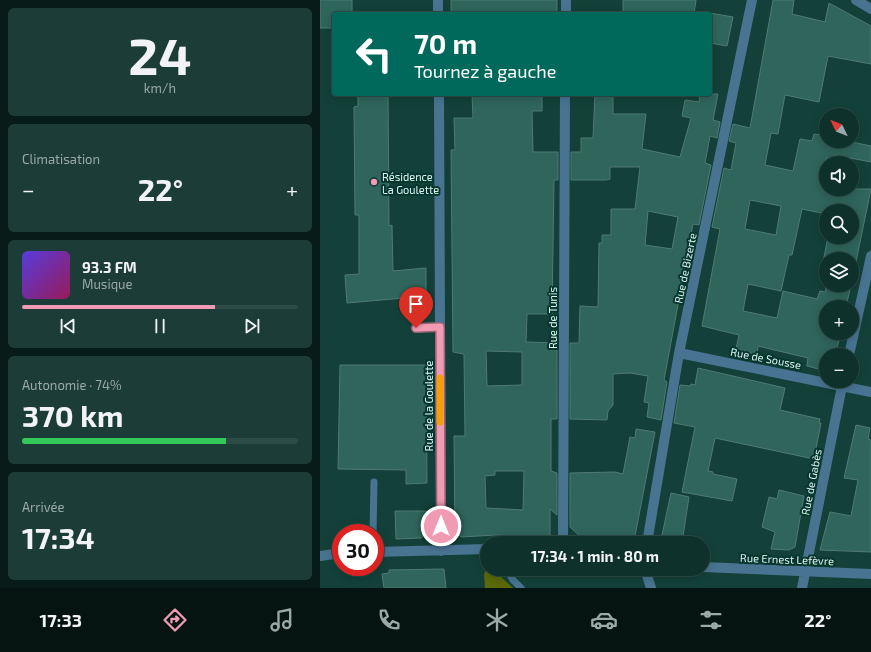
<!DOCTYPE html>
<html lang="fr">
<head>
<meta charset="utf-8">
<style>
	body { margin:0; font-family:"Exo 2",sans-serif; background:#1c3d37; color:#f1f3f6; height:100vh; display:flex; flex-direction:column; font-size:15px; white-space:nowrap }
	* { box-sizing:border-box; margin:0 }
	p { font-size:13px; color:#9ba9a9 }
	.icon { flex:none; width:22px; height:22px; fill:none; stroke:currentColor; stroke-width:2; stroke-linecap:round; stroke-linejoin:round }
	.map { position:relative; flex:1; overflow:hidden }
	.side { display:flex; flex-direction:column; gap:8px; padding:8px; background:#081b18; width:320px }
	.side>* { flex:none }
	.hud { position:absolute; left:12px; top:12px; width:380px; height:84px; border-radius:4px; box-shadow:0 2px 10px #0003,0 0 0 1px #2e4c47; background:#00695c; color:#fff; overflow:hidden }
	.needle { width:26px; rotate:313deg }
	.controls { position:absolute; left:499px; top:108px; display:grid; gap:8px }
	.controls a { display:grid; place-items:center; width:40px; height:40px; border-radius:50%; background:#0e312b; box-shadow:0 2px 10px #0003,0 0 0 1px #2e4c47; font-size:20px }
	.speed { position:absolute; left:12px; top:524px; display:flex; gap:8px; font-size:20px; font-weight:700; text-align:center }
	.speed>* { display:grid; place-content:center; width:52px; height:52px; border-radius:50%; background:#0e312b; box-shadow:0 2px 10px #0003,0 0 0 1px #2e4c47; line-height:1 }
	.speed .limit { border:6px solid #d22; background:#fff; color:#111 }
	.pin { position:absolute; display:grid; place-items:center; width:34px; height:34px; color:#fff; margin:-41px -17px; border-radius:50% 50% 50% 0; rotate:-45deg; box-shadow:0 0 4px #0007 }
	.pin .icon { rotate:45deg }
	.me { position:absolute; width:44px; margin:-22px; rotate:0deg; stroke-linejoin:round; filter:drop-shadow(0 0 3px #0008) }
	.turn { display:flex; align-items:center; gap:14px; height:84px; padding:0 16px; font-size:18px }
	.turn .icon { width:52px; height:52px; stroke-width:2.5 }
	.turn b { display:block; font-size:28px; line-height:34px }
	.big { font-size:30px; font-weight:700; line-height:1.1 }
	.side .tile { flex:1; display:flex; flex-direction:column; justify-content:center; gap:6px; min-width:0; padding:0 14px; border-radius:6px; background:#1c3d37 }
	.side .dial { align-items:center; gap:0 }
	.dial b { font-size:52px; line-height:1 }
	.song { display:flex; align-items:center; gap:12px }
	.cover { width:48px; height:48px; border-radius:6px; background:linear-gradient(135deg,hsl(250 70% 55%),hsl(330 70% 35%)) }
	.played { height:4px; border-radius:2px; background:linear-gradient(90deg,#f09ab4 70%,#2e4c47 70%) }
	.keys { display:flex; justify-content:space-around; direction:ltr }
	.heat { display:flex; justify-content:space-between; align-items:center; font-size:22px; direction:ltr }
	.charge { height:6px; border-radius:3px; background:linear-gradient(90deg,#34c759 74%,#2e4c47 0) }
	.trip { position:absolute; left:160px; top:536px; width:230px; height:40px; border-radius:20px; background:#0e312b; box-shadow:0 2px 10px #0003,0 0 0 1px #2e4c47; font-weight:700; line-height:40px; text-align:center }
	.dock { display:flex; height:64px; justify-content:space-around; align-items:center; background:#061411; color:#9ba9a9 }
	.dock .icon { width:28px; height:28px }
	.dock .on { color:#f09ab4 }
	.dock b { font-size:18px; color:#f1f3f6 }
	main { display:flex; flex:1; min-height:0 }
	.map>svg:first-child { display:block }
</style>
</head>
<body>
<main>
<section class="side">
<div class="tile dial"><b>24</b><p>km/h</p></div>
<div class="tile"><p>Climatisation</p>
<div class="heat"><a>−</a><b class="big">22°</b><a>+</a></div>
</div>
<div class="tile">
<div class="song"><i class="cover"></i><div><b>93.3 FM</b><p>Musique</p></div></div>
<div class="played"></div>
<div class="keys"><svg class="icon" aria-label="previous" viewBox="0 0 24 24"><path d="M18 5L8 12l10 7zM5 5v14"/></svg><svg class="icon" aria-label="pause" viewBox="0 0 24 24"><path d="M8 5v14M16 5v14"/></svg><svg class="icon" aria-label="next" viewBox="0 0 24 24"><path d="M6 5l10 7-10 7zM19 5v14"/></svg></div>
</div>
<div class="tile"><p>Autonomie · 74%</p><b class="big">370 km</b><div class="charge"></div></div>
<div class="tile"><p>Arrivée</p><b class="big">17:34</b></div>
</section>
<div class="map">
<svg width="551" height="588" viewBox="0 0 551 588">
	<rect width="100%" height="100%" fill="#134139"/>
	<path fill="#5a6a08" d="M168 569 174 570 193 588H165L164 573Z"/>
	<path fill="#2f655b" stroke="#4f7b72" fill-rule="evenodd" d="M0 0H32V14H14V28H0Z
		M131 0H237V14H131Z
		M303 0H376L374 14H303Z
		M453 0H474L472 14 505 22 509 3 551 26V64L508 56 499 102 465 95 458 134 451 133 445 165 473 171 480 139 492 141 494 134 506 136V141H527L551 146V162L515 155 514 160 506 158V189H551L532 281V259H506V263L503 262 508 237H532V211H506V214L482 209 472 255H469L461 291 428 284 423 311 457 318 463 291 497 299 500 291 505 292 507 285H531L526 307H506V333H521L515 355H506V371L487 366 488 358 438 346 437 355 416 349 419 335 382 326 400 229 392 227 404 168 411 170 416 143 409 141 413 124 430 128ZM430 200 461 206 456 235 425 229Z
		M390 13 413 17 407 46 390 43 393 28 390 27Z
		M38 94H68L69 226 72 225 73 271 106 268V296L27 303 25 275 39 274V215H35L34 107 38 106Z
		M152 94H222V111H212L213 152H238V180H234L232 314H207L206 342 237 343V419H231V471L237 473V515L230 509V539L176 535 141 537 135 531 134 436H145L144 354 133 352 131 150H135L134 118H153ZM166 351 202 352V385L167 386ZM175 471H204L203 510 166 508 165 476 175 475Z
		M275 94H293V114H326L322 149 360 157 371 118 362 116 365 100 379 102 380 94H398L393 120 400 122 397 138 390 136 385 163 391 165 379 225 373 224 344 380 347 382 341 420 327 417 329 403 324 402 328 376 310 373 293 374V405L288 411 287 420 250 419V343H259L260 306 278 307 279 243H282V235H291V209H315L320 167H290V179L286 180H251V152H261V138H273ZM328 211 358 217 352 249 325 245Z
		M20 365H106L107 483 86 484V470L18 469Z
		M378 368 465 388 460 410 500 419 499 423H501L494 459 395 438 388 471 393 472V474L417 479 412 501 362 492 375 427 354 423 360 385 370 386 371 384 375 385Z
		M536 425 550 428 548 439 551 440V552L500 550 510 512 531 516 538 480 524 478Z
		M316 429 335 432 315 536 306 542 264 540 250 527V473L295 472 303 474 310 437 315 438Z
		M459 490 484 496 475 547 469 550 451 549 455 532 442 527 449 497 457 499Z
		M351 493 369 497 362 543H349L342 535Z
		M75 511H107V531L101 538 76 539Z
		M124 569 126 588H64L62 574 69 573V570Z"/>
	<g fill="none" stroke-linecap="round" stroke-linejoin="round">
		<path stroke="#487492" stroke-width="7" d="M97 329 120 327
			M53 533 54 482
			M186 569 193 580 201 588"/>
		<path stroke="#487492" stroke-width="10" d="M118 0V14
			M536 0 551 9
			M246 14V0
			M119 94 121 551
			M359 353 551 392
			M529 355 551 256
			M243 543 245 94
			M327 543 359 353 432 0
			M55 552 167 549
			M0 556 21 553
			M383 567 551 574
			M325 569 331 588
			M482 588 523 381"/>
	</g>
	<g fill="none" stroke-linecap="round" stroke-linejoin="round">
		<defs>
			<path id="route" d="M96 328 120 327 121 526"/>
		</defs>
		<use href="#route" stroke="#9c6475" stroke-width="10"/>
		<use href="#route" stroke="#f09ab4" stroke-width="7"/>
		<path stroke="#f59e0b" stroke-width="7" d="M120 378V422"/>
	</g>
	<circle fill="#f09ab4" stroke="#06372f" stroke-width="1.5" cx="54" cy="182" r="4"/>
	<g text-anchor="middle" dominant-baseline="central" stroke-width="4" stroke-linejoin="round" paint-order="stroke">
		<g font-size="11" fill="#def5f0" stroke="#06372f" text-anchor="start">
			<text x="62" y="176">Résidence<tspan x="62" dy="13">La Goulette</tspan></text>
		</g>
		<g font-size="11" fill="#def5f0" stroke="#06372f">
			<text transform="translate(365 268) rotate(-78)">Rue de Bizerte</text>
			<text transform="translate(232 318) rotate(-90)">Rue de Tunis</text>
			<text transform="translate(446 358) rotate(11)">Rue de Sousse</text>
			<text transform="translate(108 406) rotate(-90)">Rue de la Goulette</text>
			<text transform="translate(491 482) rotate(-79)">Rue de Gabès</text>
			<text transform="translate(467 559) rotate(2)">Rue Ernest Lefèvre</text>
		</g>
	</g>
</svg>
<div class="controls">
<a><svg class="needle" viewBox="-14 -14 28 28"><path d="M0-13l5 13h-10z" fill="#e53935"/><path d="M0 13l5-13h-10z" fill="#9ba9a9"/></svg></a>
<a><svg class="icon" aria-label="sound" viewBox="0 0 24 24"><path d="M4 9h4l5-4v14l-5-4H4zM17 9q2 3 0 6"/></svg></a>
<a><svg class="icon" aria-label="search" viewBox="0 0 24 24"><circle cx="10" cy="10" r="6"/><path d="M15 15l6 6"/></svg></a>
<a><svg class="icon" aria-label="layers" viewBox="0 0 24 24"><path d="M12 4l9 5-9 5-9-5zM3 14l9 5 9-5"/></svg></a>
<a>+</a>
<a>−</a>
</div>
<div class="speed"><div class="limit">30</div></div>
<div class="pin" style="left:96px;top:328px;background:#d93025"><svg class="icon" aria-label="arrive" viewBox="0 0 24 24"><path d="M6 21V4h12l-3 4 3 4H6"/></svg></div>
<svg class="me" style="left:121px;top:526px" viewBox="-20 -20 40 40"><circle r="17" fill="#f09ab4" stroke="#fff" stroke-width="3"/><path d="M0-11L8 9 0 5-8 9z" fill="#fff"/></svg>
<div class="trip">17:34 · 1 min · 80 m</div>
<div class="hud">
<div class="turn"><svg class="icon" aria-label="left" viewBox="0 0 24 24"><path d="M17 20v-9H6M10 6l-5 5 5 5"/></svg><div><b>70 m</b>Tournez à gauche</div></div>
</div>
</div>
</main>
<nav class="dock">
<b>17:33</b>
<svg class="icon on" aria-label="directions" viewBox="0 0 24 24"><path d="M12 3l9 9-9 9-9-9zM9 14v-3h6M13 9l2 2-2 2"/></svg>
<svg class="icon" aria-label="music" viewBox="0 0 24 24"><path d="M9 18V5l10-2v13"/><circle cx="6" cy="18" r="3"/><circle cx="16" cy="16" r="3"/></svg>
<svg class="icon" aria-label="phone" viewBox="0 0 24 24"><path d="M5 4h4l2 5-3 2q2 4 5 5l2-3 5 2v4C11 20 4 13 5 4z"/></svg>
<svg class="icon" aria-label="climate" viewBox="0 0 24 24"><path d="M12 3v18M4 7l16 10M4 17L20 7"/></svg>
<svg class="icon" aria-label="car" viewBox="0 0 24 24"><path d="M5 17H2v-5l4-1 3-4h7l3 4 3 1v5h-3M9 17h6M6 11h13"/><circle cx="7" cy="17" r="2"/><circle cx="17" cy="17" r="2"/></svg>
<svg class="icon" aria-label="filters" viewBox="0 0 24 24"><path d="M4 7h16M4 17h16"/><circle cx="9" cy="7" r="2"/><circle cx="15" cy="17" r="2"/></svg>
<b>22°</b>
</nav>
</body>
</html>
